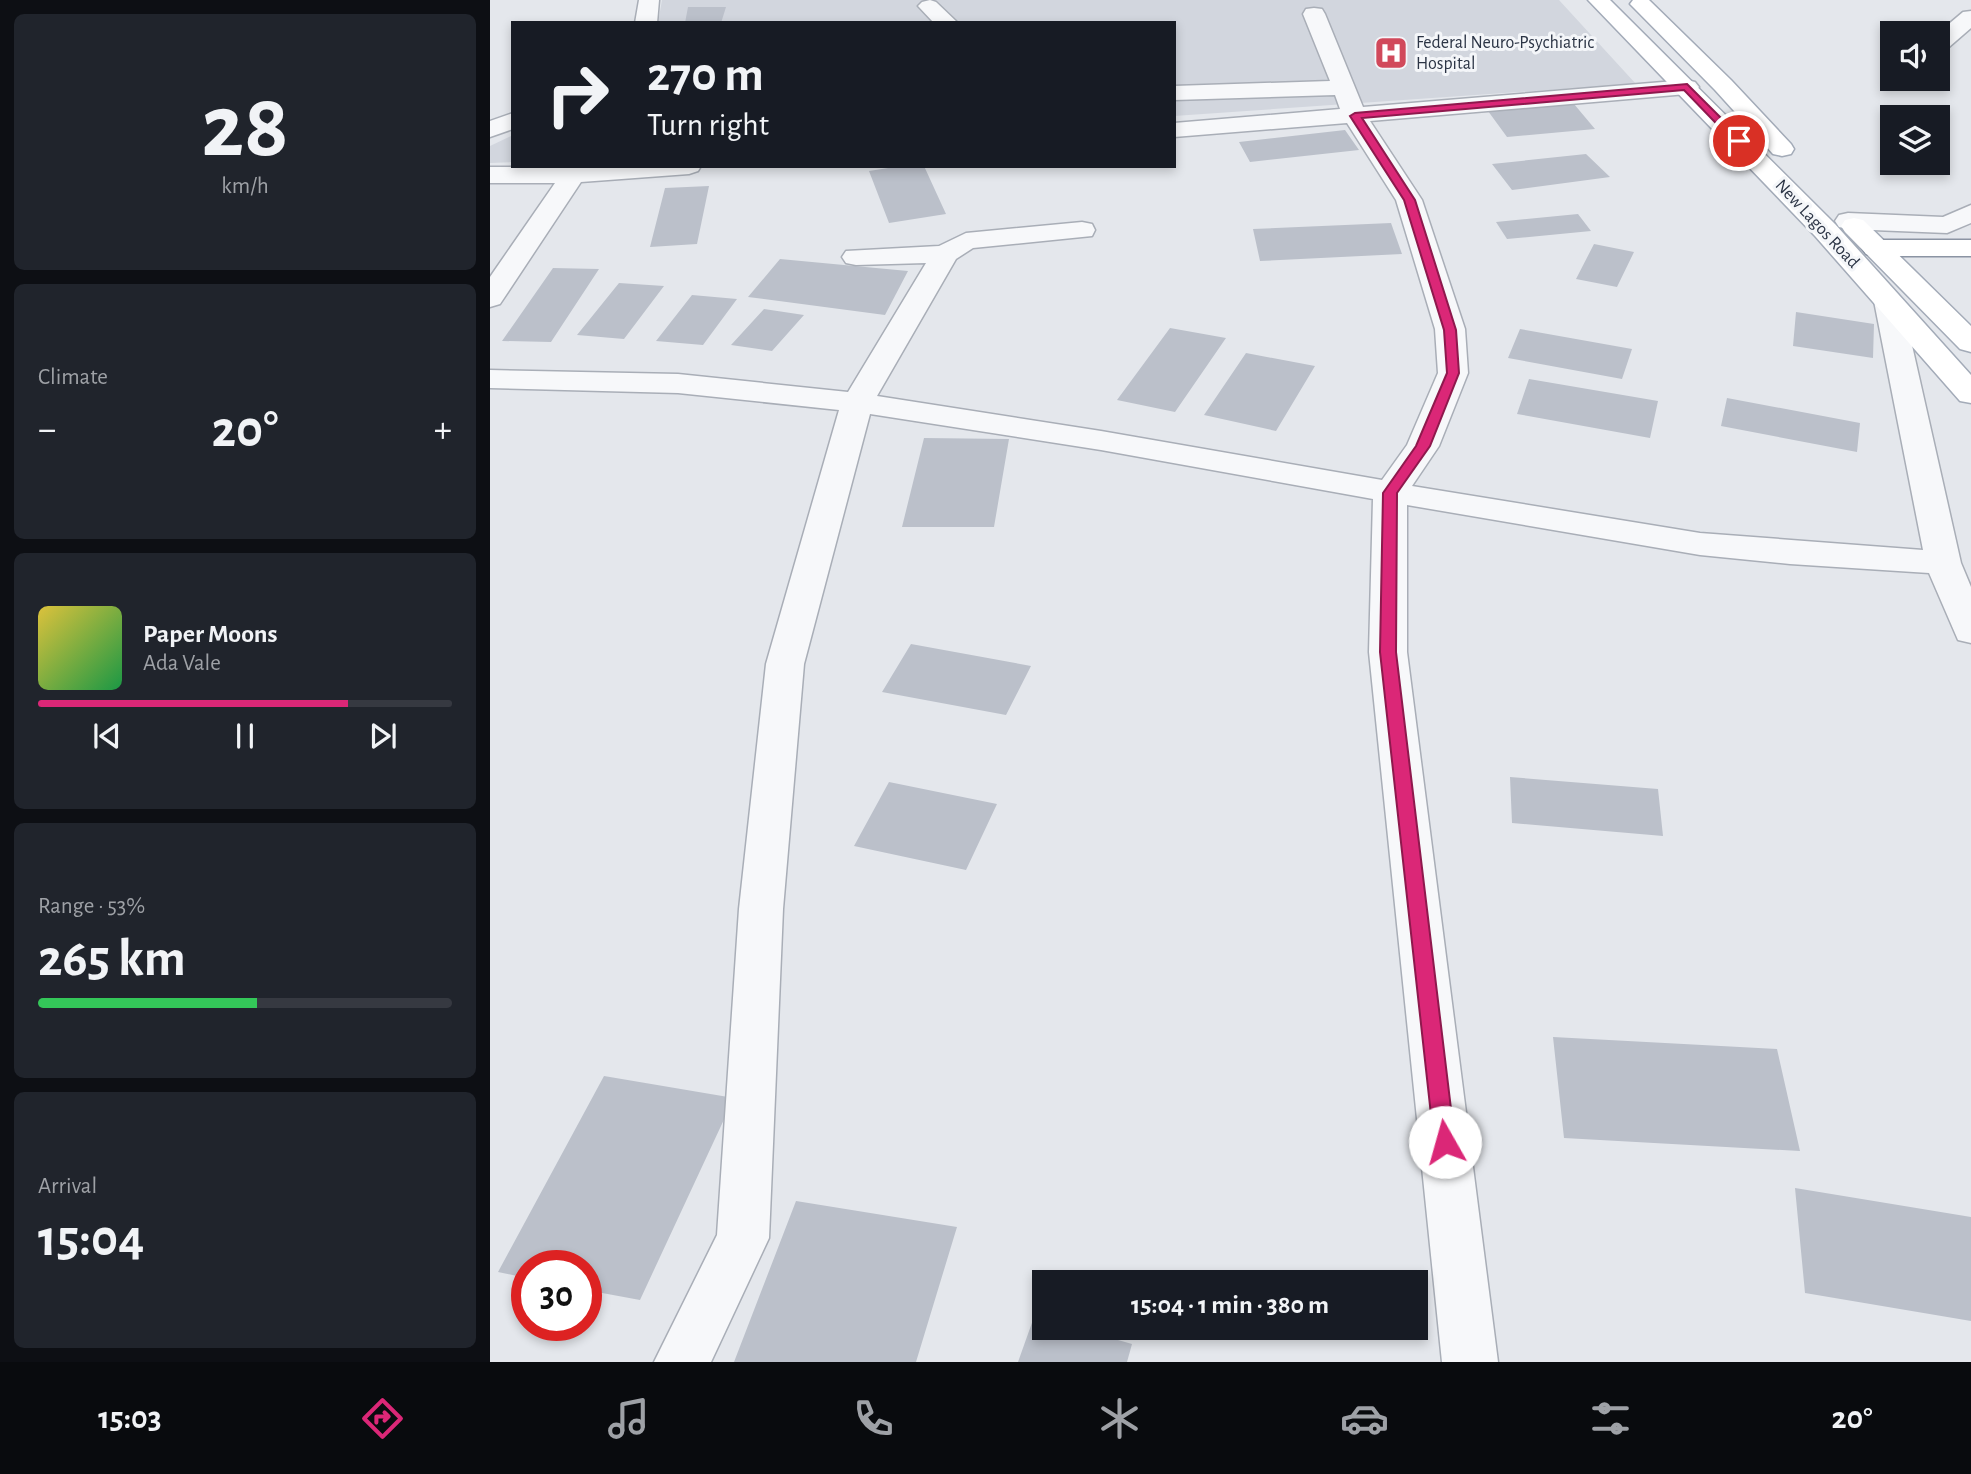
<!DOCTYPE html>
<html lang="en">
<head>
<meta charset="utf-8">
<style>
	body { margin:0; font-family:"Alegreya Sans",sans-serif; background:#20242c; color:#f1f3f6; height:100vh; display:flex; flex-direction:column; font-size:26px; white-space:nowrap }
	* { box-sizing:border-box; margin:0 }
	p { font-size:23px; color:#9ea1a6 }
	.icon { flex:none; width:38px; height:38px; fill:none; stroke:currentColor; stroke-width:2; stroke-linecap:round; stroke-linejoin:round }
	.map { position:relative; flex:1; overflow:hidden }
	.panel { display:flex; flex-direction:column; gap:14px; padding:14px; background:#0d0f14; width:490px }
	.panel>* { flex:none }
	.banner { position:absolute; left:21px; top:21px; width:665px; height:147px; border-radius:0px; box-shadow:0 4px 10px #0003; background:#171b24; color:#f1f3f6; overflow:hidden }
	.fabs { position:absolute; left:1390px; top:21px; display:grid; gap:14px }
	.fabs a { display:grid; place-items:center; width:70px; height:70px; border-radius:0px; background:#171b24; box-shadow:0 4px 10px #0003; font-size:35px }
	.speed { position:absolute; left:21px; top:1250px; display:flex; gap:14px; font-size:35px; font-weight:700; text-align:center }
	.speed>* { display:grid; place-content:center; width:91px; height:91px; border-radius:50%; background:#171b24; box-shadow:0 4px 10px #0003; line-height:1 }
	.speed .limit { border:10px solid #d22; background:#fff; color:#111 }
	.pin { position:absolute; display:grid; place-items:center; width:60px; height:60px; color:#fff; margin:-30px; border:4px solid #fff; border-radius:50%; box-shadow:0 2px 7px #0007 }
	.me { position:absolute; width:77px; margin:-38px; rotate:353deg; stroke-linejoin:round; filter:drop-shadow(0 0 5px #0008) }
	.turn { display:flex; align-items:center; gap:24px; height:147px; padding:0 21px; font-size:32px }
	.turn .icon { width:91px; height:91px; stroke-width:2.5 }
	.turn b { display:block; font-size:49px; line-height:60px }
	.big { font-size:52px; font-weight:600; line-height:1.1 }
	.panel .widget { flex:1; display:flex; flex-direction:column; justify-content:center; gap:10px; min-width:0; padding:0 24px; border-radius:10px; background:#20242c }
	.panel .dial { align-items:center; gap:0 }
	.dial b { font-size:91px; line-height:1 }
	.song { display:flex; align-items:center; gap:21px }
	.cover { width:84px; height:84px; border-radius:10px; background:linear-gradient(135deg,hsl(50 70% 55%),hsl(140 70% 35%)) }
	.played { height:7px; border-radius:4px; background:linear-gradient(90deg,#db2777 75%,#363941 75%) }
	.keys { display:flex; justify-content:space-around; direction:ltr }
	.heat { display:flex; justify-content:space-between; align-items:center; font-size:38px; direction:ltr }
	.charge { height:10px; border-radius:5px; background:linear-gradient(90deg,#34c759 53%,#363941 0) }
	.trip { position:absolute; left:542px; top:1270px; width:396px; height:70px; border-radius:0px; background:#171b24; box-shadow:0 4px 10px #0003; font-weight:600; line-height:70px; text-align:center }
	.dock { display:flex; height:112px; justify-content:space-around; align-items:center; background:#090b0e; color:#9ea1a6 }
	.dock .icon { width:49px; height:49px }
	.dock .active { color:#db2777 }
	.dock b { font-size:32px; color:#f1f3f6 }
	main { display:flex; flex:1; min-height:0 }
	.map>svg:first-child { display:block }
</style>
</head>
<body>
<main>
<section class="panel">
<div class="widget dial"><b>28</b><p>km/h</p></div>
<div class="widget"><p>Climate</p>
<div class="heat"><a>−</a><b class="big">20°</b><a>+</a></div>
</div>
<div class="widget">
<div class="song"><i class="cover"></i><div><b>Paper Moons</b><p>Ada Vale</p></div></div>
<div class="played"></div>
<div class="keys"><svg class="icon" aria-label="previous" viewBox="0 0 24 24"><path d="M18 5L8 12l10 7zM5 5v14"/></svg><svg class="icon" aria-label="pause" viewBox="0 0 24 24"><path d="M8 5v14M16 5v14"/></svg><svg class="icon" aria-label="next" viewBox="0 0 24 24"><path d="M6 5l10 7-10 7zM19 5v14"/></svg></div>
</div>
<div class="widget"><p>Range · 53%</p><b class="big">265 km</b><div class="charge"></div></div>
<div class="widget"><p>Arrival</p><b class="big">15:04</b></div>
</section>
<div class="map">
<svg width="1481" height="1362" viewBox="0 0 1481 1362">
	<rect width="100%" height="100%" fill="#e4e7ec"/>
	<path fill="#d2d6de" d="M172 0H1069L1146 84 684 116V23H168Z
		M23 135V162L0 163V146Z"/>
	<path fill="#bbc0ca" d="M198 7H236L231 23H195Z
		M1084 104 1105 129 1017 137 998 111Z
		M855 130 869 150 760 162 749 142Z
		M1096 154 1120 177 1022 190 1002 164Z
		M411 166H434L456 214 399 223 379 171Z
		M219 186 207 244 160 247 175 188Z
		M1088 214 1101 231 1017 239 1006 222Z
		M901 223 912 254 770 261 763 229Z
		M1104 244 1144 252 1127 287 1086 279Z
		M290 259 418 271 395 315 258 297Z
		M63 268 109 269 61 342 12 341Z
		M129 283 174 286 134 339 87 335Z
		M202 295 247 299 213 345 166 341Z
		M274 309 314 315 282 351 241 345Z
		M1306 312 1384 324 1383 358 1303 346Z
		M680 328 736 338 685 412 627 400Z
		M1030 329 1142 349 1132 379 1018 358Z
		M756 353 825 366 786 431 714 415Z
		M1039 379 1168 401 1160 438 1027 414Z
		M1237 398 1370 423 1367 452 1231 426Z
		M434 438 519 439 504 527H412Z
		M421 644 541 666 516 715 392 692Z
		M1020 777 1168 789 1173 836 1022 823Z
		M399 782 507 804 476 870 364 846Z
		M1063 1037 1287 1049 1310 1151 1074 1138Z
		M114 1076 244 1098 150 1300 96 1290V1265H37V1278L8 1272Z
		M1305 1188 1481 1217V1321L1315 1293Z
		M306 1201 467 1227 426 1362H244Z
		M544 1317 555 1320V1328H586L642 1344 637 1362H528Z"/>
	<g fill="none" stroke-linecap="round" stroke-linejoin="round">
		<defs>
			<path id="minor" d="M149 0H169L167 23H145Z
				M440 0 446 2 468 23H444L428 6 432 2Z
				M824 8 832 9 835 14 873 107 1197 80 1205 82 1209 87 1205 92 1197 94 880 121 932 200 975 329 978 373 949 446 922 486 1210 533 1433 550 1384 301 1388 295 1398 292 1408 295 1412 301 1471 563 1481 587V643L1468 640 1439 573 1300 564 1210 555 917 505V652L1008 1362H952L879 652 883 499 611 450 380 414 314 664 293 909 279 1238 221 1362H164L227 1235 249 909 276 664 349 410 188 393 0 388V370L188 374 358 392 436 263 366 265 356 263 352 257 356 251 449 246 476 233 592 222 602 224 605 230 602 236 483 248 466 259 387 396 611 431 892 480 917 445 948 373 945 329 906 200 857 123 684 137V123L850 109 845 95 684 100V86L840 81 813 14 816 9Z
				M1481 11V28L1459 47 1447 48V34L1473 12Z
				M23 113V129L0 137V121Z
				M211 166 208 171 199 174 91 182 10 304 0 307V277L65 183H0V167Z
				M1481 205V223L1457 233 1358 229 1349 227 1345 221 1349 215 1358 213 1453 217Z"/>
			<path id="major" d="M1098 0H1120L1345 224 1481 375V403L1470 401 1325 236Z
				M1143 0H1159L1241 80 1301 144 1304 149 1301 154 1292 156 1283 154 1225 90 1144 8 1140 4Z
				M1364 218 1373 220 1481 326V352L1470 349 1355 232 1351 226 1355 220Z"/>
			<path id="highway" d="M1386 240H1481V256H1386L1376 254 1372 248 1376 242Z"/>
		</defs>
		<use href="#minor" stroke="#a9aeb7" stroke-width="3"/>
		<use href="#major" stroke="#a3abb8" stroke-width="3"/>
		<use href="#highway" stroke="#8b94a3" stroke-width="3"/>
		<use href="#minor" fill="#f7f8fa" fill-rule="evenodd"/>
		<use href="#major" fill="#fff" fill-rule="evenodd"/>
		<use href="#highway" fill="#fff" fill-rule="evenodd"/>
	</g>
	<path fill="#db2777" stroke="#8e194d" stroke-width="2" d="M1197 84 1252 139V143H1245L1194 90 872 118 925 200 966 330 969 373 940 446 907 493 906 652 965 1142 962 1149 955 1151 947 1149 944 1142 890 652 893 493 926 446 957 373 954 330 914 200 860 116 865 113Z"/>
	<defs>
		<symbol id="hospital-square" viewBox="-11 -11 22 22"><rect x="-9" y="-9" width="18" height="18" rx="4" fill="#d1495b" stroke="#f4f6f9"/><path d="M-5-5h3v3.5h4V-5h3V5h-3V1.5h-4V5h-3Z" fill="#fff"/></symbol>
	</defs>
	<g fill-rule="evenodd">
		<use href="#hospital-square" x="882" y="34" width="38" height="38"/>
	</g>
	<g text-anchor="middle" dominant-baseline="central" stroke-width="6" stroke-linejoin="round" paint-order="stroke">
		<g font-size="18" fill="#2b3445" stroke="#f4f6f9" text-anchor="start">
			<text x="926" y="43">Federal Neuro-Psychiatric<tspan x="926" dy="21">Hospital</tspan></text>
		</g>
		<g font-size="18" fill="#2b3445" stroke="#f4f6f9">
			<text transform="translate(1327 224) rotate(47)">New Lagos Road</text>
		</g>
	</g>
</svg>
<div class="fabs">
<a><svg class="icon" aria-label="sound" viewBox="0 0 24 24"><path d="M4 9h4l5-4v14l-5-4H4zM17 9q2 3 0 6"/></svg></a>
<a><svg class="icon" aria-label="layers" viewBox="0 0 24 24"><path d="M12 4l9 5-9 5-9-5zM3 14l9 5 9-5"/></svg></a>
</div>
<div class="speed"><div class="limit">30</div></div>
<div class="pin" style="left:1249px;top:141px;background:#d93025"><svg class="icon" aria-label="arrive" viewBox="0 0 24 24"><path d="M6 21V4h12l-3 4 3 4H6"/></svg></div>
<svg class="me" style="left:955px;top:1142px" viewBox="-20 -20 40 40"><circle r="19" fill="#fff"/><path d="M0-13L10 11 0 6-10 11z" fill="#db2777"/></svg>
<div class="trip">15:04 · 1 min · 380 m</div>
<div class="banner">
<div class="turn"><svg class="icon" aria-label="right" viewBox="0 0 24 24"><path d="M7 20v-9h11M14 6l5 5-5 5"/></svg><div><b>270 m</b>Turn right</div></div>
</div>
</div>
</main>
<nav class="dock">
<b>15:03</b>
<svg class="icon active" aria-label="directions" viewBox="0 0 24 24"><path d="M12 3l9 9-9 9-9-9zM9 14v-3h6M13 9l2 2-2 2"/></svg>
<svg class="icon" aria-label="music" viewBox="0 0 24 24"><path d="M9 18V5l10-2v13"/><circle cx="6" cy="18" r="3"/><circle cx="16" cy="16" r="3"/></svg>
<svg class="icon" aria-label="phone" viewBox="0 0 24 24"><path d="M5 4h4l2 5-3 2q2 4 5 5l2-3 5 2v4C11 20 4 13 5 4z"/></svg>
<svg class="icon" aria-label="climate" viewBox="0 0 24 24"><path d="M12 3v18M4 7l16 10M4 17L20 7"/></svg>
<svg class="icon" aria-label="car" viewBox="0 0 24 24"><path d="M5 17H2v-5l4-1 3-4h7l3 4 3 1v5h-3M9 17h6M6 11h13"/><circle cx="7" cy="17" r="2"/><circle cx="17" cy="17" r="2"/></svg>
<svg class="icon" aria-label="filters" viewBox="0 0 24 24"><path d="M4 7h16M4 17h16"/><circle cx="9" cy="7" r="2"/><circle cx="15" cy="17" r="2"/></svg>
<b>20°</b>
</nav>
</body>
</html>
